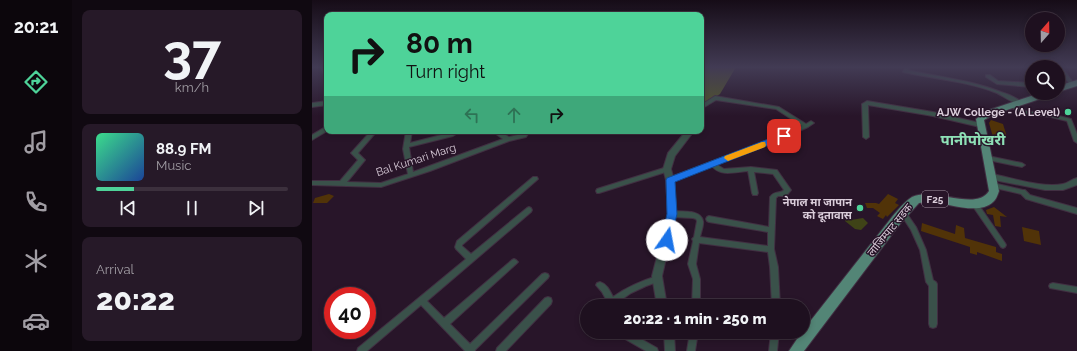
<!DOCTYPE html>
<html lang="en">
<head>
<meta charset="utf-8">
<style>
	body { margin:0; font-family:Raleway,"Noto Sans Devanagari",sans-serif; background:#261928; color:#f1f3f6; height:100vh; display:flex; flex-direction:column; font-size:15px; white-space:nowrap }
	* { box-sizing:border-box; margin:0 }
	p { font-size:13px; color:#a19da4 }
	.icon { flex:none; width:22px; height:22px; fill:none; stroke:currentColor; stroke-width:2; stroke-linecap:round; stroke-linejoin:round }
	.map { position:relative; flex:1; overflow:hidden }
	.drawer { display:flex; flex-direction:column; gap:10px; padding:10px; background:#100911; width:240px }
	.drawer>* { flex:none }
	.guide { position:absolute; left:12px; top:12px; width:380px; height:122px; border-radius:8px; box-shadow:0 2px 6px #0003,0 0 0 1px #3c303d; background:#4ed399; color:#111; overflow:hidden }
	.needle { width:26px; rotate:20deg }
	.controls { position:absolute; left:713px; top:12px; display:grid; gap:8px }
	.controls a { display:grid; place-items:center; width:40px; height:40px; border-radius:50%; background:#1e101f; box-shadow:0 2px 6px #0003,0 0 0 1px #3c303d; font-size:20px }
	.speed { position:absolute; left:12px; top:287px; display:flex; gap:8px; font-size:20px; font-weight:700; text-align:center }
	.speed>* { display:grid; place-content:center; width:52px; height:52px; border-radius:50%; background:#1e101f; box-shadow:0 2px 6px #0003,0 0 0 1px #3c303d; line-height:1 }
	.speed .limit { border:6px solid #d22; background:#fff; color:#111 }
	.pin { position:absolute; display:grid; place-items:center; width:34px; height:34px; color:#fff; margin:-17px; border-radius:8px; box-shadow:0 2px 6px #0006 }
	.me { position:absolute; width:44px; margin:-22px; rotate:12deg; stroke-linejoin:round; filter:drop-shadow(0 0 3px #0008) }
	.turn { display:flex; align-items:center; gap:14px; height:84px; padding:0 16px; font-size:18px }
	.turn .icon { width:52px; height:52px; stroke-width:2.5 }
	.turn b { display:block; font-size:28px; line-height:34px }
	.lanes { display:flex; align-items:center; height:38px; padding:0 16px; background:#0003; justify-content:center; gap:20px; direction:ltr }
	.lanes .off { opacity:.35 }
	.big { font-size:30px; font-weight:800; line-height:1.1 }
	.drawer .tile { flex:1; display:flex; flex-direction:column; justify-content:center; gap:6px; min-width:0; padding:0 14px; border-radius:8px; background:#261928 }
	.drawer .dial { align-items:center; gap:0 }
	.dial b { font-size:52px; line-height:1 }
	.song { display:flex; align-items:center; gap:12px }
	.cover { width:48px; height:48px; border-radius:6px; background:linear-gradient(135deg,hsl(150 70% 55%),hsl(220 70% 35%)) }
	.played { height:4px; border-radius:2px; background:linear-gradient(90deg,#4ed399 20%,#3c303d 20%) }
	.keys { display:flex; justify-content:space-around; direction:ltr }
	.trip { position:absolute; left:268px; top:299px; width:230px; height:40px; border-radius:20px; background:#1e101f; box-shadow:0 2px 6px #0003,0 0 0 1px #3c303d; font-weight:800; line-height:40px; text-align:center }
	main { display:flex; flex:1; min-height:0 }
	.menu { display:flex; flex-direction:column; width:72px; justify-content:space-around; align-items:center; background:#0c060c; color:#a19da4 }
	.menu .icon { width:28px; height:28px }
	.menu .on { color:#4ed399 }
	.menu b { font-size:18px; color:#f1f3f6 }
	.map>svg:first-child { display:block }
</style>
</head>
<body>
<main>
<nav class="menu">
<b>20:21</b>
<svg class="icon on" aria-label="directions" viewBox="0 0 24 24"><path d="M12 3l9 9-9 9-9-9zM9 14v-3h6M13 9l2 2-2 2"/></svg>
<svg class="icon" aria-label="music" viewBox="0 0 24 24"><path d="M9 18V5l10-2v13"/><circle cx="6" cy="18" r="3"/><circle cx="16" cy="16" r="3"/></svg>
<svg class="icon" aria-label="phone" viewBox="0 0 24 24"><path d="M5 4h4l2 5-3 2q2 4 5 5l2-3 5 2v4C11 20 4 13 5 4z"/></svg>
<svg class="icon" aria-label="climate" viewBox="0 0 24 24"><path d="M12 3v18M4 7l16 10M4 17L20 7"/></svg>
<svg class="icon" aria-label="car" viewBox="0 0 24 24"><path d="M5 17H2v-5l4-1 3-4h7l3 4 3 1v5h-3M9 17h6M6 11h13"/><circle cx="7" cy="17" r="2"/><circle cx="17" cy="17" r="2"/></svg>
</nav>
<section class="drawer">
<div class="tile dial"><b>37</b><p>km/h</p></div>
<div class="tile">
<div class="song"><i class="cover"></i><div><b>88.9 FM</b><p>Music</p></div></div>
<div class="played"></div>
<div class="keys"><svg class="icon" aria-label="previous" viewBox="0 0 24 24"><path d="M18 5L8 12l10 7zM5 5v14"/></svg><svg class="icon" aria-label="pause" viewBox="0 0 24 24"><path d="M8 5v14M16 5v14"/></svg><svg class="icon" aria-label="next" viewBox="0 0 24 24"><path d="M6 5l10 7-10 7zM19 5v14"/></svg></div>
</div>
<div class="tile"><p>Arrival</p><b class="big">20:22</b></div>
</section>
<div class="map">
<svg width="765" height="351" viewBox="0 0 765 351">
	<rect width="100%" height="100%" fill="#281529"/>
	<path fill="#3f4317" d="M535 218 539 220 551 218 556 223 549 230 543 229 533 221Z"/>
	<path fill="#525727" d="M389 67H424L408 94 389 106Z"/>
	<path fill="#513308" d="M679 120 691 124 695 137H681L677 123Z
		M17 194 22 196 15 203H1L3 198Z
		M576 194 586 199 583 203 587 205 575 217 574 215 571 219 565 216 568 213 561 208H555L553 203H564L567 204Z
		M682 207 695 217 688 216 689 227 683 226 681 215 675 214 674 210Z
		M610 223 643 234 644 225 652 228 653 238 684 247V252L690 254V261L665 252V255L658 253V247L609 231Z
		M710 227 727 231 729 245 712 241Z"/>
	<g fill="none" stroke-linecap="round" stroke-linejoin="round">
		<defs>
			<path id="minor" d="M9 67H13L15 71V78L13 77Z
				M594 67H598L596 70C627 77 659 80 689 92 696 94 705 98 711 103L710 104C703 105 691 96 685 93 655 81 622 79 591 72V71Z
				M746 67H750L762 84V85H758Z
				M674 75H678L686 81 720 83V87L685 84 674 77Z
				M403 96 467 107 494 124 499 121 502 123 496 127 474 137 405 164 407 166 412 169 439 167 465 170 479 190 474 196H466L464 198 462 249 466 267 468 306H460L458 267 456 252 387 243 384 264 388 279V306H380L381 279 376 264 381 241 380 239 382 237 385 221 384 219 381 218 360 217 358 216 357 214 358 212 360 211C369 212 389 209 391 221 392 225 389 232 388 237L456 246V232L397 222 395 221 394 219 395 217 397 216 457 227 458 197C463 190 468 194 472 190L461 174 442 172 446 193 445 195H441L440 193 436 171C424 172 408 177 400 166L358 182H356L355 180 356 178 470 135 490 126 464 109 404 100 389 109V105Z
				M15 101V105L0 107V103Z
				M555 101 621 112 668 123 671 125 668 127 621 116 556 105 557 137 554 139 551 137 550 104Z
				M700 104 713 111 739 114 759 119 765 134V143L762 141 755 121 739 117 712 114 698 107 697 106 698 105Z
				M15 126V131L0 140V135Z
				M59 131H65L46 153 53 160 35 182 69 183 96 174 91 149 94 131H100L98 143 141 132 144 134 141 136 97 147 101 172 191 139 180 131H187L197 137 210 134 212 131H218L214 137 197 141 118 171 69 187 0 185V181H28L46 160 39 153 40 152Z
				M674 156H676L710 163 713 165 710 167 676 160 673 158Z
				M355 167 358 169 357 171 287 193H285L284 191 285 189Z
				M221 177H225L226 179 150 245V246L159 254 215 208 217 207 219 208 220 210 219 212 115 301 132 318 200 260 202 259 204 260 206 262 204 264 138 324 158 344 230 274 233 273 236 274 237 276 236 278 163 350V351H153L109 305 55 351H45L46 348 154 259 144 249 143 247 145 241Z
				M679 183H681L711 190H713L718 195 765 208V214L714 199 709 194 679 187 678 185Z
				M662 200 664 201 693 243 694 245 693 247 691 248 689 247 660 205 659 203 660 201Z
				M591 210 593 211 604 227 614 250 621 280 624 282 625 284V324L624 327 621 328 618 327 617 324V286L614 282 608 250 599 230 588 213 589 211Z
				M345 276 348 277 349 279 348 281 334 286 319 293 302 305 296 303 290 292 284 285 285 283 288 282C295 284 298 291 301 297 315 287 329 281 345 276Z
				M741 283 765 287V293L738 288 737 286 738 284Z
				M236 297 239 298 240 301 239 304 194 351H184L185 348 233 298Z
				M305 332H317L345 348 346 351H334L306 335Z
				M378 332H386L383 351H375Z
				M459 332H467L465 351H457Z"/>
			<path id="tertiary" d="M374 131H382L363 156 359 169 362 180 364 214 350 276 355 306H345L340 276 356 214 354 180 351 169 356 153Z
				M680 174C701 178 730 188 751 184 756 183 760 179 765 178V185L751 190H733L677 179 676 177 677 175Z
				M352 332H362L363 351H353Z"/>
			<path id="primary" d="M765 80V86L746 92V86Z
				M728 93H741L740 95 683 114 672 120 687 191C686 194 684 200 681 202 664 218 628 198 607 203L588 224 492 351H477L489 333 580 217C586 210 592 202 600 197 621 186 664 212 677 191L664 119 677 110Z"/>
		</defs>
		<use href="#minor" stroke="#412f42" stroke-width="2"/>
		<use href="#tertiary" stroke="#412f42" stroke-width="2"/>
		<use href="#primary" stroke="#412f42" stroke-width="2"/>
		<use href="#minor" fill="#3a514a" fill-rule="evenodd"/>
		<use href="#tertiary" fill="#3a514a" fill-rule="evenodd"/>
		<use href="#primary" fill="#538576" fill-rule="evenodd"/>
	</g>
	<linearGradient id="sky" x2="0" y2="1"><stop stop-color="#160c17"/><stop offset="0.58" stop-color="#423b54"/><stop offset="1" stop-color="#423b54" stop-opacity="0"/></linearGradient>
	<rect width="765" height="116" fill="url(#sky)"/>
	<path fill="#1a73e8" stroke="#114b97" d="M472 133 475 134 476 136 475 138 363 182 365 214 358 243 355 245 351 243 349 240 355 214 354 180 355 178Z"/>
	<path fill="#f59e0b" d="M450 142H453L454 145 453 147 416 161 412 158 413 156Z"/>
	<g fill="#4ed399" stroke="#281529" stroke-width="1.5">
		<circle cx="756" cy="112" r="4"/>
		<circle cx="548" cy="208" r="4"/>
	</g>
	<g text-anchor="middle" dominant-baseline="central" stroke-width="3" stroke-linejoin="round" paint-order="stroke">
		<rect fill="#281529" stroke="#a596a5" stroke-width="1" x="610" y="191" width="26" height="16" rx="3"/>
		<g font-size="10" font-weight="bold" fill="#dacdda">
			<text x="623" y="199">F25</text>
		</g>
		<g font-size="11" font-weight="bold" fill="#dacdda" stroke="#281529" text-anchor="end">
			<text x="748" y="112">AJW College - (A Level)</text>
			<text x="540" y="202">नेपाल मा जापान<tspan x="540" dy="13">को दूतावास</tspan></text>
		</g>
		<g font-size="11" fill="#dacdda" stroke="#281529">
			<text transform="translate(104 160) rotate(-18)">Bal Kumari Marg</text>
			<text transform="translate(578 230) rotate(-51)">लाजिम्पाट सडक</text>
		</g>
		<g font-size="15" font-weight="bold" fill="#8ee0b6" stroke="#281529">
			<text x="661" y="140">पानीपोखरी</text>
		</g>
	</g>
</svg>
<div class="controls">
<a><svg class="needle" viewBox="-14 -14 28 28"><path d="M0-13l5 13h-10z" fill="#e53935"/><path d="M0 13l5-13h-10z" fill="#a19da4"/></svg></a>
<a><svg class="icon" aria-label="search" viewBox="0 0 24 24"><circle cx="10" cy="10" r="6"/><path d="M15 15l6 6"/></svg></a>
</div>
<div class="speed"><div class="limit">40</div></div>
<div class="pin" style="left:472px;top:136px;background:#d93025"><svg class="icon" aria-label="arrive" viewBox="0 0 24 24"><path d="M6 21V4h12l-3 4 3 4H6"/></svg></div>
<svg class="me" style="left:355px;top:240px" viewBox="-20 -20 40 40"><circle r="19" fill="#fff"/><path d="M0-13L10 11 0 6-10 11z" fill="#1a73e8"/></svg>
<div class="trip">20:22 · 1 min · 250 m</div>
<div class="guide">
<div class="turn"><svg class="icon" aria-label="right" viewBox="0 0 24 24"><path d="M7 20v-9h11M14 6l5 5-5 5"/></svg><div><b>80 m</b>Turn right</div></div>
<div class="lanes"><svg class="icon off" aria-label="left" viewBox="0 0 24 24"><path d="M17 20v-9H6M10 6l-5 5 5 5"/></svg><svg class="icon off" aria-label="ahead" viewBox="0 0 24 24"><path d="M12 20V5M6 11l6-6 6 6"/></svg><svg class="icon" aria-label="right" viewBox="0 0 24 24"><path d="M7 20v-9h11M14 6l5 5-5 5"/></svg></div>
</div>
</div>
</main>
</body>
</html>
